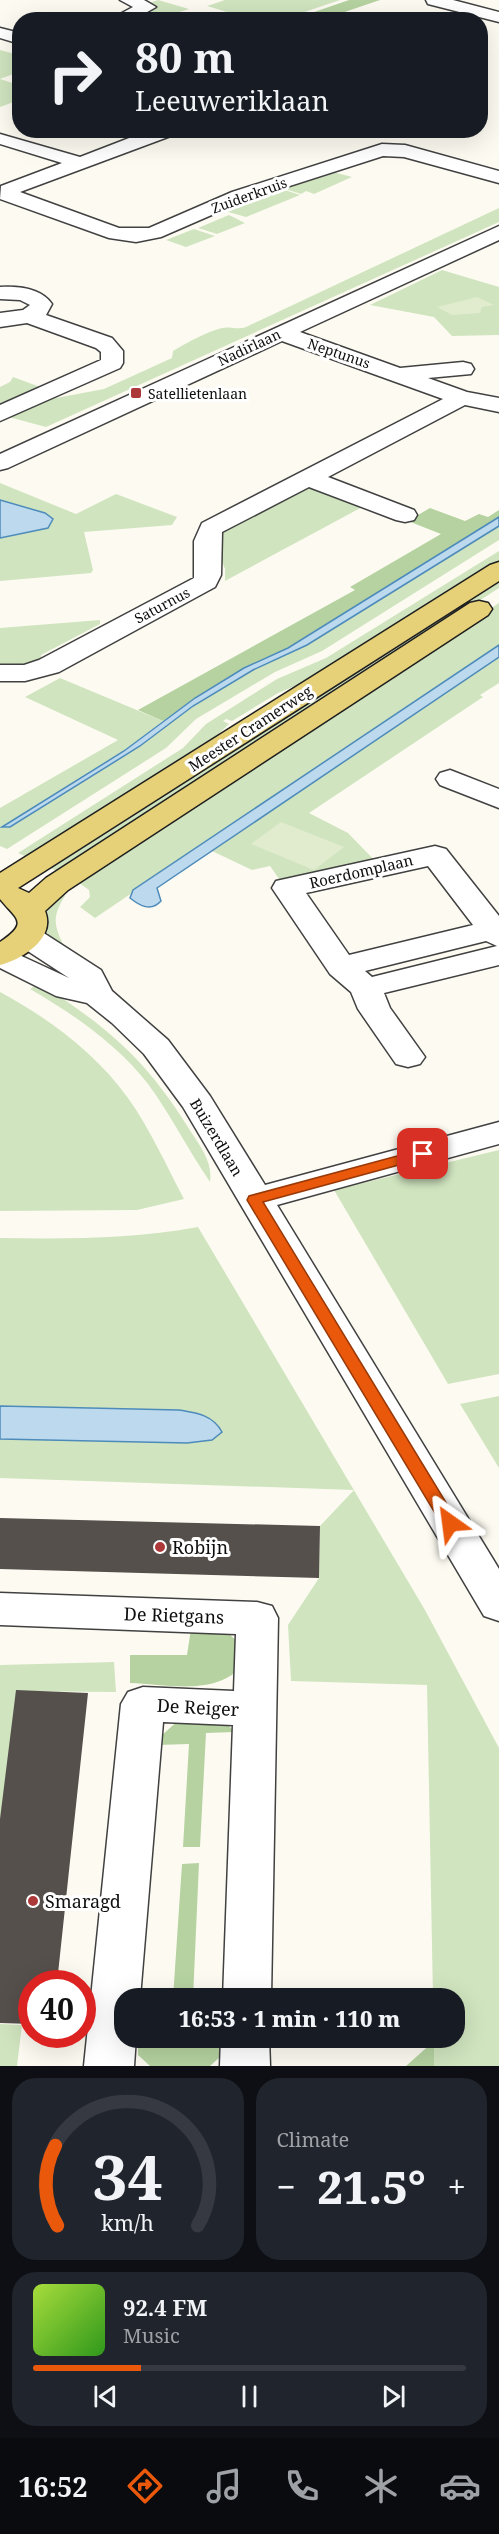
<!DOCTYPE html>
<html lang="en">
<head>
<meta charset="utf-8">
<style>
	body { margin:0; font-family:"Noto Serif",serif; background:#20242c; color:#f1f3f6; height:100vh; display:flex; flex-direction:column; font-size:22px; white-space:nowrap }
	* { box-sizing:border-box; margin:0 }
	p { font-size:20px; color:#9ea1a6 }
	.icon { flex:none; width:33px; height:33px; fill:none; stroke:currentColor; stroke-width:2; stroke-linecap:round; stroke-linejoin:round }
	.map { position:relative; height:2066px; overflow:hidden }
	.side { display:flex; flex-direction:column; gap:12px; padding:12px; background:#0d0f14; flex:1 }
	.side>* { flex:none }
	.top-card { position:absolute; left:12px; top:12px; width:476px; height:126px; border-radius:24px; box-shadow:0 6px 24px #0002; background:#171b24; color:#f1f3f6; overflow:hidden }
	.speed { position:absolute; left:18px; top:1970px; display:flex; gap:12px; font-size:30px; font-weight:700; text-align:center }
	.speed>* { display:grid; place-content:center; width:78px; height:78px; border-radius:50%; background:#171b24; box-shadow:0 6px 24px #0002; line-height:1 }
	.speed .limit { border:9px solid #d22; background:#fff; color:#111 }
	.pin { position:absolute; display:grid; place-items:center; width:51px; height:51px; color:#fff; margin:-26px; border-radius:12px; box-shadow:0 3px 9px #0006 }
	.me { position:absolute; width:66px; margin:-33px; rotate:329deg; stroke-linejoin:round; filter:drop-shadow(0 0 4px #0008) }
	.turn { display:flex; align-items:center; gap:21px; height:126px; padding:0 24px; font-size:27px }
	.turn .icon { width:78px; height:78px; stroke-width:2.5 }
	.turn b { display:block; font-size:42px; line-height:51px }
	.big { font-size:45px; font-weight:800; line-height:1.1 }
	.side .tile { flex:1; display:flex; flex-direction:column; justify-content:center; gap:9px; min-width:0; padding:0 21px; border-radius:24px; background:#20242c }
	.side .dial { align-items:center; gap:0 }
	.dial svg { height:156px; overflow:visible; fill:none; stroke:#363941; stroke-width:7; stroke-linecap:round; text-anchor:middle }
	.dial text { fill:#f1f3f6; stroke:none }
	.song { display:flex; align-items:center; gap:18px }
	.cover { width:72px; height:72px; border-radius:9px; background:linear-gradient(135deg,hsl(80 70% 55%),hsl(110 70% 35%)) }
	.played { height:6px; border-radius:3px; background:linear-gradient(90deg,#ea580c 25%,#363941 25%) }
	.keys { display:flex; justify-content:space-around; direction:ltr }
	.heat { display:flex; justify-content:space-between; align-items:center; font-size:33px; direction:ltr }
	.side .tiles { flex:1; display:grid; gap:12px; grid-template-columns:1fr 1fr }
	.tile:last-child { grid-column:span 2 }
	.trip { position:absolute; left:114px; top:1988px; width:351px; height:60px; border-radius:24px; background:#171b24; box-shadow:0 6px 24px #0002; font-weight:800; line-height:60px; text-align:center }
	.menu { display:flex; height:96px; justify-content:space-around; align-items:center; background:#090b0e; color:#9ea1a6 }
	.menu .icon { width:42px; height:42px }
	.menu .active { color:#ea580c }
	.menu b { font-size:27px; color:#f1f3f6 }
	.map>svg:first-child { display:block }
</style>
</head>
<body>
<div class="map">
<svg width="499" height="2066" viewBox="0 0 499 2066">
	<rect width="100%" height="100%" fill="#fdfbf1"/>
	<path fill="#d0e4bf" d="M158 0 189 9 158 19 145 20 157 15 149 13 155 7 149 3Z
		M225 0H340L284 19H250L207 6Z
		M0 50 19 55V72L0 79Z
		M0 79 19 85V100L0 107Z
		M333 172 352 177 314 194 306 191 301 194 279 187Z
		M276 187 300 195 246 217 218 209Z
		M499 208V222L46 427 5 416 35 402 104 389 172 358 173 351C188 342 206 332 222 328 230 326 238 330 246 327Z
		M229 215 245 223 217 234 198 228Z
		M194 229 215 236 186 247 166 240Z
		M442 270 499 287V335L452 336 434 317 370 305Z
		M13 377 43 388 0 403V387L10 382Z
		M0 483 76 514 116 494 177 517 172 525 84 532 93 570 91 573 0 581V538L48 528 53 519 45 513 0 500Z
		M310 485 366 505 225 581V569L213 538 230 526Z
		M499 526V540L322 651 275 672 196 719 166 748 7 849 0 846V808L118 740 25 697 60 678 163 721 124 751 3 828 10 827 140 746 193 706 253 670 307 645Z
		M499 551V562L324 674 278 693 232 721 226 719 223 721 229 724 199 752 32 859 18 853 183 748 206 724 250 696 277 679 326 658Z
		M499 576V588L59 872 46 866Z
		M499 603V645L95 918 80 907 90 897 89 890 75 880Z
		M100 620V624L41 655V662L32 665 0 666V628Z
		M499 657V683L480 695 483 697 309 813 348 833 379 865 284 886 270 866 252 870 212 851Z
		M63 893 65 896C53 915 53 924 63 944L59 948C37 928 41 910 63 893Z
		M39 983C109 1028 147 1060 191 1132 201 1147 213 1163 210 1182 188 1150 171 1115 148 1084 117 1044 73 1014 30 989Z
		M0 992C48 1018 95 1052 128 1098 150 1129 166 1165 184 1199L137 1210 0 1211Z
		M499 1150V1374L448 1384 334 1190Z
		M198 1227 425 1610 499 1748V2066H434V2037H454V1998H433L427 1685 291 1681 288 1625 319 1578 320 1526 354 1490 0 1478V1439L187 1443 201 1414 179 1410 0 1406V1238C67 1239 132 1239 198 1227Z
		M499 1396V1468L460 1404Z
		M114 1662 116 1692 17 1691 0 1822V1665Z
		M0 2024 22 2025 17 2066H0Z"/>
	<path fill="#b5d2a0" d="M349 0H380L324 19H294Z
		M430 508 465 521 479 514 488 517 499 510V517L288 648 226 679 163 721 138 710 355 590 350 587 441 534 408 521Z
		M191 1629 228 1633 241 1645 240 1668C213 1696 165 1684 130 1683V1655H187Z
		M180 1719H222L235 1732 206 1733 200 1847H183L189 1744 157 1745 161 1736Z
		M199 1863 193 1998H173L182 1864Z
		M138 2037H223L221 2056 210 2066H150L138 2055Z
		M434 2041V2066H406Z"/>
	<path fill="#e1eccf" d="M477 297 494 305 482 307 480 313 452 315 437 307Z
		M281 822 344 847 314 870 251 844Z"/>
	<path fill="#bcd9ee" stroke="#4d8bbb" stroke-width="1.5" d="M0 500 45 513 53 519 48 528 0 538Z
		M499 517V526L307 645 253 670 193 706 140 746 10 827H2L124 751 195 698 244 668 288 648Z
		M499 645V657L157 888 161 901C151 912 140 906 130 898L133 890Z
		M0 1406 179 1410C197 1413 213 1415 222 1432L212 1440 187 1443 0 1439Z"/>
	<path fill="#55504c" d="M0 1518 320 1526 319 1578 0 1569Z
		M16 1690 88 1693 57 1983H32V2024L0 2023V1819Z"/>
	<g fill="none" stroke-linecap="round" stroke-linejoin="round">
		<defs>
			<path id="minor" d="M120 0H144L156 7 133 20H109L133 7Z
				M426 0H453L499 12V22L428 4Z
				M0 28 20 33V44L0 38Z
				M150 130H178L176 134 20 192 119 228H149L232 192 382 144 405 145 499 171V183L404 157 383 156 246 200 161 237 136 242 109 238 0 199 1 186 62 163 0 144V134L80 157Z
				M499 226V240L300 332 400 368 463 362 471 364 474 369 471 374 428 378 467 392 499 398V412L465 405 328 477 414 510 417 515 414 520 405 522 396 520 309 487 222 532 221 575 215 587 59 672 25 681H0V665H24L39 660 194 578V541L202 523 443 399 282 341 8 468 0 470V454Z
				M0 287C18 286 41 288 52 304L46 315 112 338 123 351V363L120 368 0 421V405L101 360V352L96 348 27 323 0 327V313L23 310 30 305 20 300 0 299Z
				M450 770 499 789V808L440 785 436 779 440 773Z
				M435 846 446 849 499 916V965L384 993 390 1008 425 1057 420 1064 408 1067 396 1064 358 1009 351 992 330 974 272 888 276 881ZM428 866 473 925 349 955 306 893ZM486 941 497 946 372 977 365 971Z
				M28 928 39 930 101 970 112 991 168 1040 210 1096 265 1185 499 1122V1144L277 1205 499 1569V1621L484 1616 183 1107 144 1054 112 1023 87 1003 56 996 0 968V946L69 978 17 944 12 937 17 930Z
				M0 1593 257 1602 272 1606 278 1618 271 1998H223L233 1725 163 1722 140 1998H124V2037H136L134 2066H84L121 1704 128 1692 143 1687 234 1691 236 1634 0 1625Z
				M221 2037H269L270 2066H220Z"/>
			<path id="major" d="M499 562V581L18 888 29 893 46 878 470 603 479 601 488 603 492 609 488 615 68 890 45 911C56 938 23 959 0 965V942C30 922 16 919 0 899V873L490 565Z"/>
		</defs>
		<use href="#minor" stroke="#414141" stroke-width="3"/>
		<use href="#major" stroke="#1f1f1f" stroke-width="3"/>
		<use href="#minor" fill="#fff" fill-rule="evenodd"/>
		<use href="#major" fill="#e6d078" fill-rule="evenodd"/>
	</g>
	<path fill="#ea580c" stroke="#983908" stroke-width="1.5" d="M423 1149 431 1154 428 1157 263 1202 456 1519 459 1523 450 1529 444 1528 247 1200 249 1196Z"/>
	<g fill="#ac3839" stroke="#fff" stroke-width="2">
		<rect x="130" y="387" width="12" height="12" rx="3"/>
		<circle cx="160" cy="1547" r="6"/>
		<circle cx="33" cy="1901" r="6"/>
	</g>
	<g text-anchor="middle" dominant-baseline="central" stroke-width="6" stroke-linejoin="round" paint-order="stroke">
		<g font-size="14" fill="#0e0e0e" stroke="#fff">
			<text transform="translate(249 195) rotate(-20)">Zuiderkruis</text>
			<text transform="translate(249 347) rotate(-25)">Nadirlaan</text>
			<text transform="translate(339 353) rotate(19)">Neptunus</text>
			<text transform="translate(162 605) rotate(-28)">Saturnus</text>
		</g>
		<g font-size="14" fill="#0e0e0e" stroke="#fff" text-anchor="start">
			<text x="148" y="393">Satellietenlaan</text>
		</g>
		<g font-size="15" fill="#0e0e0e" stroke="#fff">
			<text transform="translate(250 728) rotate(-33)">Meester Cramerweg</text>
			<text transform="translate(361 871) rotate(-13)">Roerdomplaan</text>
			<text transform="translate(217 1137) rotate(59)">Buizerdlaan</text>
		</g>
		<g font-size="18" fill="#0e0e0e" stroke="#fff" text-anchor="start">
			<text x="172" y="1547">Robijn</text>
			<text x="45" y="1901">Smaragd</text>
		</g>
		<g font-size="18" fill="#0e0e0e" stroke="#fff">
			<text transform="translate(174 1615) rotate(2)">De Rietgans</text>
			<text transform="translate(198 1707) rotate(3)">De Reiger</text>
		</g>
	</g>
</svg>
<div class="speed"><div class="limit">40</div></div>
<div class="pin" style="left:423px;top:1154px;background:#d93025"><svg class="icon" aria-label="arrive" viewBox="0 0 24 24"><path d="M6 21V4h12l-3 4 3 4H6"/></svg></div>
<svg class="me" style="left:450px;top:1523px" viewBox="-20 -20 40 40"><path d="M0-17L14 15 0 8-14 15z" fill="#ea580c" stroke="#fff" stroke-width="4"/></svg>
<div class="trip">16:53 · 1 min · 110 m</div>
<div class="top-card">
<div class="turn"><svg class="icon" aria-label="right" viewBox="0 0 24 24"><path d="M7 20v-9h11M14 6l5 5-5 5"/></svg><div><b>80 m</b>Leeuweriklaan</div></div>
</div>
</div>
<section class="side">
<div class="tiles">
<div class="tile dial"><svg viewBox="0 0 100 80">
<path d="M14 69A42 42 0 1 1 86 69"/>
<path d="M14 69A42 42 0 0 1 13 28" stroke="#ea580c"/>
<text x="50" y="56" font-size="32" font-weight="700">34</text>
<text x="50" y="72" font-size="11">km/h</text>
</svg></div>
<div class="tile"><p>Climate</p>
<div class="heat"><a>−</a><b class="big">21.5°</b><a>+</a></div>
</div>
<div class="tile">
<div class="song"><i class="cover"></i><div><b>92.4 FM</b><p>Music</p></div></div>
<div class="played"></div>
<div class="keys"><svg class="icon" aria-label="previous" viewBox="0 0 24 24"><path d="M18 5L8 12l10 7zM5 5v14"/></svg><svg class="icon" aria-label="pause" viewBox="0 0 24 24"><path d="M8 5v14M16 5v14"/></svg><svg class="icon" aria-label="next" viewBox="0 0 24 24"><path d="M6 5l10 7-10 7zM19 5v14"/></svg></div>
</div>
</div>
</section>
<nav class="menu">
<b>16:52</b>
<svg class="icon active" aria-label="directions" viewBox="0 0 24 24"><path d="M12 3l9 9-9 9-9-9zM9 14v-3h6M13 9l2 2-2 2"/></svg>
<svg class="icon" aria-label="music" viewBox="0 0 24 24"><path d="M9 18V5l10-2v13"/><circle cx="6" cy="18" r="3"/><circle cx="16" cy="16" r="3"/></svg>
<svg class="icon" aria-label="phone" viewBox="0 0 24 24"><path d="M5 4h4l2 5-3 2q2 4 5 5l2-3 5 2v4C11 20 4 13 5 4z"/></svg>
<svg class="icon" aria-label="climate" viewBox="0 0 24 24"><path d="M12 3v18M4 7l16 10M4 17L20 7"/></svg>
<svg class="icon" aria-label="car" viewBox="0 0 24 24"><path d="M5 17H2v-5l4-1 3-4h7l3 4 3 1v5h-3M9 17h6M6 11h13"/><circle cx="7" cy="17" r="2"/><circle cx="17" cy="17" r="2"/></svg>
</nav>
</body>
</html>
